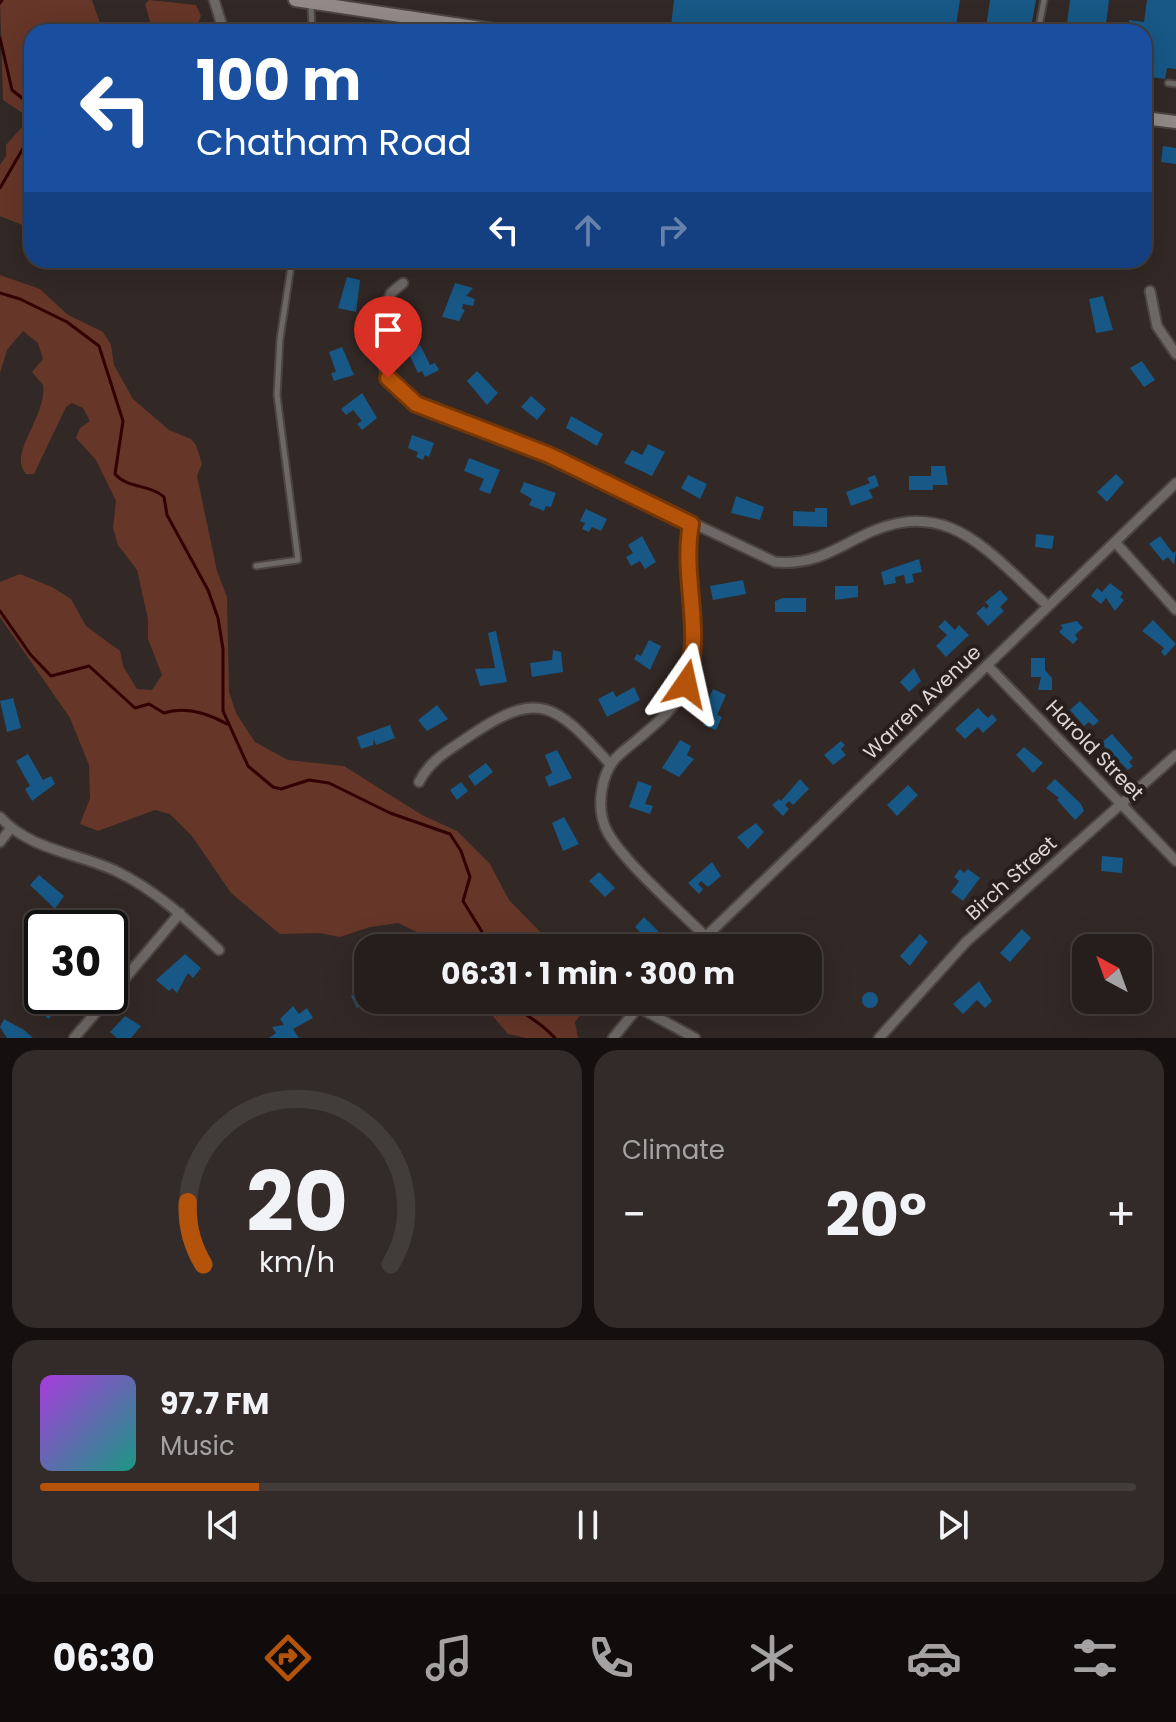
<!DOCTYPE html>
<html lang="en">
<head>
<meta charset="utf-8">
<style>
	body { margin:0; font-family:Poppins,sans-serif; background:#322b29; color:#f1f3f6; height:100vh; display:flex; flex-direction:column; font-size:30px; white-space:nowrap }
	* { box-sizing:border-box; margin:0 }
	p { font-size:26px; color:#a4a2a3 }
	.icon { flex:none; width:44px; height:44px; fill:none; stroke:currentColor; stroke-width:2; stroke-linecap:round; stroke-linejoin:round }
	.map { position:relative; height:1038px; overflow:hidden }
	.side { display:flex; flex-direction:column; gap:12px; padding:12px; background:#15100f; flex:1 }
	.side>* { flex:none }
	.guide { position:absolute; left:24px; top:24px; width:1128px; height:244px; border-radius:24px; box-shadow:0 8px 32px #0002,0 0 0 2px #423c3b; background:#1a4fa0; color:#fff; overflow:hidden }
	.needle { width:52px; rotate:319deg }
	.tools { position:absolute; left:1072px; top:934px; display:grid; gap:16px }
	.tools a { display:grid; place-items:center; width:80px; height:80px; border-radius:16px; background:#261e1c; box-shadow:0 8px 32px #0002,0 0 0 2px #423c3b; font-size:40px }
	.speed { position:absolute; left:24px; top:910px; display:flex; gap:16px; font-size:40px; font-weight:700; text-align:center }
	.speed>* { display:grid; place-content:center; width:104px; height:104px; border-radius:50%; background:#261e1c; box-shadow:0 8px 32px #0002,0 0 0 2px #423c3b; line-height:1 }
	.speed .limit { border:4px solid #111; border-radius:12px; background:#fff; color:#111 }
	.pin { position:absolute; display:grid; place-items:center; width:68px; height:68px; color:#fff; margin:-82px -34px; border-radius:50% 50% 50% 0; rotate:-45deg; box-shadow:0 0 8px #0007 }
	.pin .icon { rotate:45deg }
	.me { position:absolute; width:88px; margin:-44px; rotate:11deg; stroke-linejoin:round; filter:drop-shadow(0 0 6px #0008) }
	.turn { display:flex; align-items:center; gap:28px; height:168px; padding:0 40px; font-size:36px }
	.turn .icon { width:104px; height:104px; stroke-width:2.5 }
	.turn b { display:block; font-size:56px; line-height:68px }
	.lanes { display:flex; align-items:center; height:76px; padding:0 40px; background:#0003; justify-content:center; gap:40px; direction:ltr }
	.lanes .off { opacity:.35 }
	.big { font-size:60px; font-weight:700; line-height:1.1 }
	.side .tile { flex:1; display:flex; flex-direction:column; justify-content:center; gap:12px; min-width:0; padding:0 28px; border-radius:24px; background:#322b29 }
	.side .dial { align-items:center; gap:0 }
	.dial svg { height:208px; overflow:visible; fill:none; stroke:#423c3b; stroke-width:7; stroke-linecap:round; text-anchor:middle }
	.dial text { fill:#f1f3f6; stroke:none }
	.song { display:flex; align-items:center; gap:24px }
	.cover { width:96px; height:96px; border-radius:12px; background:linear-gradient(135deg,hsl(280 70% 55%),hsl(170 70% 35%)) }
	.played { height:8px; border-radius:4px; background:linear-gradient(90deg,#b45309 20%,#423c3b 20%) }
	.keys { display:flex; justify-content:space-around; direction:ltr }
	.heat { display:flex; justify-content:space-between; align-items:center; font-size:44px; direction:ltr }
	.side .tiles { flex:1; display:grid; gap:12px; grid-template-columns:1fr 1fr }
	.tile:last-child { grid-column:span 2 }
	.trip { position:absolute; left:354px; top:934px; width:468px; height:80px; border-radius:24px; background:#261e1c; box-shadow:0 8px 32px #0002,0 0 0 2px #423c3b; font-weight:700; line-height:80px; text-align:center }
	.menu { display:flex; height:128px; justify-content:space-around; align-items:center; background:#0f0c0b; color:#a4a2a3 }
	.menu .icon { width:56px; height:56px }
	.menu .current { color:#b45309 }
	.menu b { font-size:36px; color:#f1f3f6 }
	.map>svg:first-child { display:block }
</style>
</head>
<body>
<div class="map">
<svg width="1176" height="1038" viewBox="0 0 1176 1038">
	<rect width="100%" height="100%" fill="#322825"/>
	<path fill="#663628" d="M0 0H92L103 32H32V229L0 216V165L6 156V145L30 118 3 100Z
		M149 0 196 5 201 16 194 32H153L145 4Z
		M0 275 40 289 68 315 103 332 111 345 114 365 133 399 169 430 191 439 196 445 202 464 197 476 217 571 227 597 229 692 236 713 255 742 288 760 344 766 422 815 457 831 490 864 509 900 556 948H429L419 933 398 923 370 927 340 937 320 933 280 934 231 893 192 836 170 814 155 810 98 831 80 824 90 798 89 765 70 718 0 617V582L20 574 52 587 71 599 86 626 120 651 123 666 137 689 152 690 162 675 148 639V619L137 570 118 545 113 528 116 501 96 460 76 438 80 428 90 421 83 408 72 403 66 407 34 474H26C7 454 47 417 43 385L32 372 43 359 38 343 23 331 7 350 0 373Z
		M461 1000H586L587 1006 575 1022 578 1038H526L508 1034 491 1014 471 1009Z"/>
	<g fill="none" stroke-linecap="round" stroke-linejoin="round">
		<path stroke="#300100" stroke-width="3" d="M0 3 2 0
			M0 38 12 90 32 106
			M0 188 32 133
			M0 293 20 299 67 322 99 346 123 421 115 474C128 489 150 484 164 497L167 515 208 590 218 618 223 649V711L248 766 273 787 281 789 309 780 329 783 390 813 450 834 461 851 470 877 463 901 487 940 486 948
			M0 611 30 654 51 676 89 666 135 708 149 704 164 713C186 706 207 713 227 724
			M469 1000C479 1007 483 1002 494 1003 514 1004 541 1023 555 1038"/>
	</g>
	<path fill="#175886" d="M674 0H960L955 32H721L671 26Z
		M990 0H1036L1030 32H1007L986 27Z
		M1070 0H1109L1105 32H1066Z
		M1147 0H1176V69L1167 68 1165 79 1144 76V32H1127L1129 20 1144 22Z
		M1163 146 1176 148V164L1161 162Z
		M347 277 360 280 356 312 338 308Z
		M455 283 473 288 466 296 475 299 473 306 463 304 462 309 465 310 459 321 442 317Z
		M1103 296 1113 330 1096 333 1089 299Z
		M420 345 430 365 435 363 439 370 425 377 422 371 418 373 408 352Z
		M342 347 354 375 334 381 331 373 336 372 329 352Z
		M1142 361 1155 380 1144 387 1130 368Z
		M477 371 498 393 487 405 467 381Z
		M362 393 377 418 362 430 357 424 362 421 353 410 346 415 341 409Z
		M531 396 546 409 537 420 521 407Z
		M571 416 603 434 597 446 566 428Z
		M412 435 434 443 429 457 425 455 423 460 416 457 418 452 408 448Z
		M648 444 665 452 652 476 624 463 632 450 642 455Z
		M469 458 500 470 490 494 479 490 484 479 464 471Z
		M931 466H945L948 485H933V490H909V476H931Z
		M1116 474 1124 482 1107 502 1097 492Z
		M688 475 707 484 700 499 681 488Z
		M875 475 879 486 869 490 873 498 851 506 846 492 870 483 867 478Z
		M524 482 556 493 551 507 546 506 544 511 529 505 532 499 520 492Z
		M736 496 764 507 760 520 731 513Z
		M815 508H827V527L793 526V511L815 512Z
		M586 509 607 519 601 531 592 527 589 532 582 529 585 523 580 521Z
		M1036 534 1054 536 1052 549 1035 547Z
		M642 536 656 562 645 569 640 561 631 566 626 557 633 553 628 545Z
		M1160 536 1173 553 1176 551 1174 565 1168 557 1163 561 1149 544Z
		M919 559 922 572 912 574 914 582 906 584 904 575 895 577 896 583 884 585 881 572Z
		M743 580 746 594 713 600 710 586Z
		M1110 583 1123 593 1120 597 1124 600 1115 611 1106 598 1101 604 1091 596 1097 588 1102 592Z
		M835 586H858V597L835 600Z
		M1000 590 1008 599 1000 607 1004 611 988 626 976 613 984 606 986 609 989 606 985 602Z
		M783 598H806V612H775V601Z
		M945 620 955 630 959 625 969 635 946 657 936 646 947 635 938 627Z
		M1153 620 1176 644 1165 656 1161 652 1164 648 1142 631Z
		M1077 621 1083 628 1075 635 1078 639 1073 644 1059 632 1063 628 1060 625Z
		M496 631 507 682 480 686 475 669 495 668 488 633Z
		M649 640 661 646 650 670 634 659 637 654 641 656Z
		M553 650 561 652 563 672 532 677 530 663 552 660Z
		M1031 658H1045V670L1052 678V690H1038L1041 677H1031Z
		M914 668 921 681 909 692 900 682Z
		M634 687 640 700 607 717 598 699 613 691 616 697Z
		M713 689 726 695 717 715 722 717 716 730 703 725 709 712 704 710Z
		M13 698 21 728 7 732 0 701Z
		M1080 701 1099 721 1093 726 1089 722 1084 726 1070 710Z
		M437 705 448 719 427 731 418 720Z
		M978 708 988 718 992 714 997 720 983 733 978 727 965 739 955 729Z
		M390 725 395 738 376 745 374 739 373 745 361 749 357 737Z
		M1112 734 1133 758 1129 762 1133 766 1128 770 1101 743Z
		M680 740 691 746 687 755 694 759 679 777 662 768Z
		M841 741 845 745 841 749 846 755 833 765 824 755Z
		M1024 747 1043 763 1033 773 1016 755Z
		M557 750 572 778 549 787 545 777 552 773 545 755Z
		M28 754 43 780 51 776 55 784 32 801 25 789 30 786 16 761Z
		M486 763 493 772 475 786 468 776Z
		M800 779 809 789 793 805 789 801 785 805 789 809 783 816 772 805 779 799 781 801Z
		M1055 779 1081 804 1084 811 1075 820 1057 800 1059 798 1046 788Z
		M638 781 652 786 645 804 653 806 650 814 629 807Z
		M461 782 468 791 457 800 450 790Z
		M908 785 918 795 897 816 887 805Z
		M564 817 579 844 563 851 552 823Z
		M756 823 764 832 748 849 737 837Z
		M1102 856 1123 858 1122 873 1101 871Z
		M712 862 721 876 708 887 701 881 698 884 703 889 699 894 688 883Z
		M960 869 964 873 968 869 980 878 963 901 951 892 959 881 954 877Z
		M599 872 615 888 605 897 589 881Z
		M39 875 64 896 55 909 30 885Z
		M107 913 122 926 110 940V928H101L98 923Z
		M644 917 659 932 649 946 632 948 629 945 641 933 635 927Z
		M1022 929 1031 938 1010 962 1000 953Z
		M920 934 928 942 910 966 900 956Z
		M185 954 201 968 193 978 188 973 177 993 172 988 169 991 156 980Z
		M979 981 992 1001 985 1008 977 1000 963 1014 953 1004Z
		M368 988V1000H373L357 1008 351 996Z
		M42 991V996H64L49 1019 31 1004Z
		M862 1000a8 8 0 1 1 16 0a8 8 0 1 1-16 0Z
		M293 1006 299 1014 307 1008 313 1018 293 1029 299 1038H269L276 1033 272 1027 284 1025 280 1019Z
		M125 1016 141 1026 131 1038H117L110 1032Z
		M4 1019 24 1030 33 1038H7L0 1027Z"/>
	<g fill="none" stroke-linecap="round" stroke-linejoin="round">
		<defs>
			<path id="service" d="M311 5 312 32
				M1038 32 1044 0
				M1168 83 1176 84
				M256 566 298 560 277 395 280 339 292 260"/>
			<path id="minor" d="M214 0 224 32
				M403 283 391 293 386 308 381 356 388 378 406 398 549 455 775 562C807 565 828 554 856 539 945 491 985 549 1048 606
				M1150 291 1157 326 1176 354
				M691 524C681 576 706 631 687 682 674 714 645 732 620 754 600 771 595 810 608 833 625 863 679 910 705 936
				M1115 542 1176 610
				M987 665 1176 861
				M419 782C430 760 448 751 468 737 541 687 556 705 611 765
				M0 817C30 850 78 853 116 871 157 891 186 919 219 950
				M0 842 11 828
				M694 948 1176 483
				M110 996 180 913
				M638 1007 695 1038
				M74 1038 110 996
				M613 1038 644 1000
				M879 1038 966 942 1176 755"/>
			<path id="secondary" d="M295 0 507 32
				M1144 118 1176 122"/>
		</defs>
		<use href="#service" stroke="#4d4441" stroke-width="9"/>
		<use href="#minor" stroke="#4d4441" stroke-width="13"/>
		<use href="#secondary" stroke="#4d4441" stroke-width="16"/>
		<use href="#service" stroke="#6d6866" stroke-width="5"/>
		<use href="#minor" stroke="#6d6866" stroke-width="9"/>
		<use href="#secondary" stroke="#938a87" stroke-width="12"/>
	</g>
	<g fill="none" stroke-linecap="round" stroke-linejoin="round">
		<defs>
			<path id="route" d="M388 378 416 404 549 455 691 524C681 577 704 631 686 684"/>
		</defs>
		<use href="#route" stroke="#753606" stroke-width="20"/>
		<use href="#route" stroke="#b45309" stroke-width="14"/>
	</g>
	<g text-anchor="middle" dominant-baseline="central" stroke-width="8" stroke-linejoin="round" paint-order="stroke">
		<g font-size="20" fill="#dcd5d3" stroke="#281e1b">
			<text transform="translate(922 702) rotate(-44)">Warren Avenue</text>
			<text transform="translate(1095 750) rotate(46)">Harold Street</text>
			<text transform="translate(1011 878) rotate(-42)">Birch Street</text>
		</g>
	</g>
</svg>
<div class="tools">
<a><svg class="needle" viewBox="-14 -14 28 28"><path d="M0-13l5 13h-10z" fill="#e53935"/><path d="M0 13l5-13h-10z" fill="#a4a2a3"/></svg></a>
</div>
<div class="speed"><div class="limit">30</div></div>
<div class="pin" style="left:388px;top:378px;background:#d93025"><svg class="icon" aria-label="arrive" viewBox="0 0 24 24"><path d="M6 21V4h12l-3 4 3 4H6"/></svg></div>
<svg class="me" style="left:686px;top:684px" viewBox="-20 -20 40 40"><path d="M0-17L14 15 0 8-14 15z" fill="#b45309" stroke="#fff" stroke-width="4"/></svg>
<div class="trip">06:31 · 1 min · 300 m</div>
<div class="guide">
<div class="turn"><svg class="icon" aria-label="left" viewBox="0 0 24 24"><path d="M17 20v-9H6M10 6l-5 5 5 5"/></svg><div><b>100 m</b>Chatham Road</div></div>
<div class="lanes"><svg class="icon" aria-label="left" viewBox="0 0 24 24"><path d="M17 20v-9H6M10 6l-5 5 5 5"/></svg><svg class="icon off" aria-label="ahead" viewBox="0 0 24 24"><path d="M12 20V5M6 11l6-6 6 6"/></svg><svg class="icon off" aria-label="right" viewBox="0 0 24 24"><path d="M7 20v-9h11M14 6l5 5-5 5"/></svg></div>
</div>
</div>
<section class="side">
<div class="tiles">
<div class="tile dial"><svg viewBox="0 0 100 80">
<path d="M14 69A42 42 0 1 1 86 69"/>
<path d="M14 69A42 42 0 0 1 8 45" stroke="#b45309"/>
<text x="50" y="56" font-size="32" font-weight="700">20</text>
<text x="50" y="72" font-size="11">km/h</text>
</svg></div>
<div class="tile"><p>Climate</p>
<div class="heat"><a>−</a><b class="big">20°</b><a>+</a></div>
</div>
<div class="tile">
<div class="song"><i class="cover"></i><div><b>97.7 FM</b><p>Music</p></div></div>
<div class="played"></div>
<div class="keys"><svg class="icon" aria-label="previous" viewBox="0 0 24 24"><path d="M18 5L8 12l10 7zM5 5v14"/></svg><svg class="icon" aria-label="pause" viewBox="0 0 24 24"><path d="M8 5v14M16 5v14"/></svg><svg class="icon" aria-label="next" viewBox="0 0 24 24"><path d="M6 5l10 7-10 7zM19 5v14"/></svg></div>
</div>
</div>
</section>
<nav class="menu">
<b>06:30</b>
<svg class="icon current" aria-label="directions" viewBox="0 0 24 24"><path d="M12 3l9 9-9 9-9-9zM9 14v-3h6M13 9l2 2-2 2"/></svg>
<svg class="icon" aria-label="music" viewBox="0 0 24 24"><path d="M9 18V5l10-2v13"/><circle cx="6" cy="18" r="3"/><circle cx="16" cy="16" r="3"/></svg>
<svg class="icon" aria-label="phone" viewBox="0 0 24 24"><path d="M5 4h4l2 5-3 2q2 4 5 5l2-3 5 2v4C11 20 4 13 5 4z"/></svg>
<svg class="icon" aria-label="climate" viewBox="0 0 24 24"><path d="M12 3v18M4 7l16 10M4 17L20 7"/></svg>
<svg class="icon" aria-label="car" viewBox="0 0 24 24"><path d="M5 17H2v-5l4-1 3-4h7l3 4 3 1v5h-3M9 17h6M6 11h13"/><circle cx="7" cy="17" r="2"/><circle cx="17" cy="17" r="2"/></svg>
<svg class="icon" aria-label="filters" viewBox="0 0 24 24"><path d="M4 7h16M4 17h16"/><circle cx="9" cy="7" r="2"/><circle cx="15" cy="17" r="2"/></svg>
</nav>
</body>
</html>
